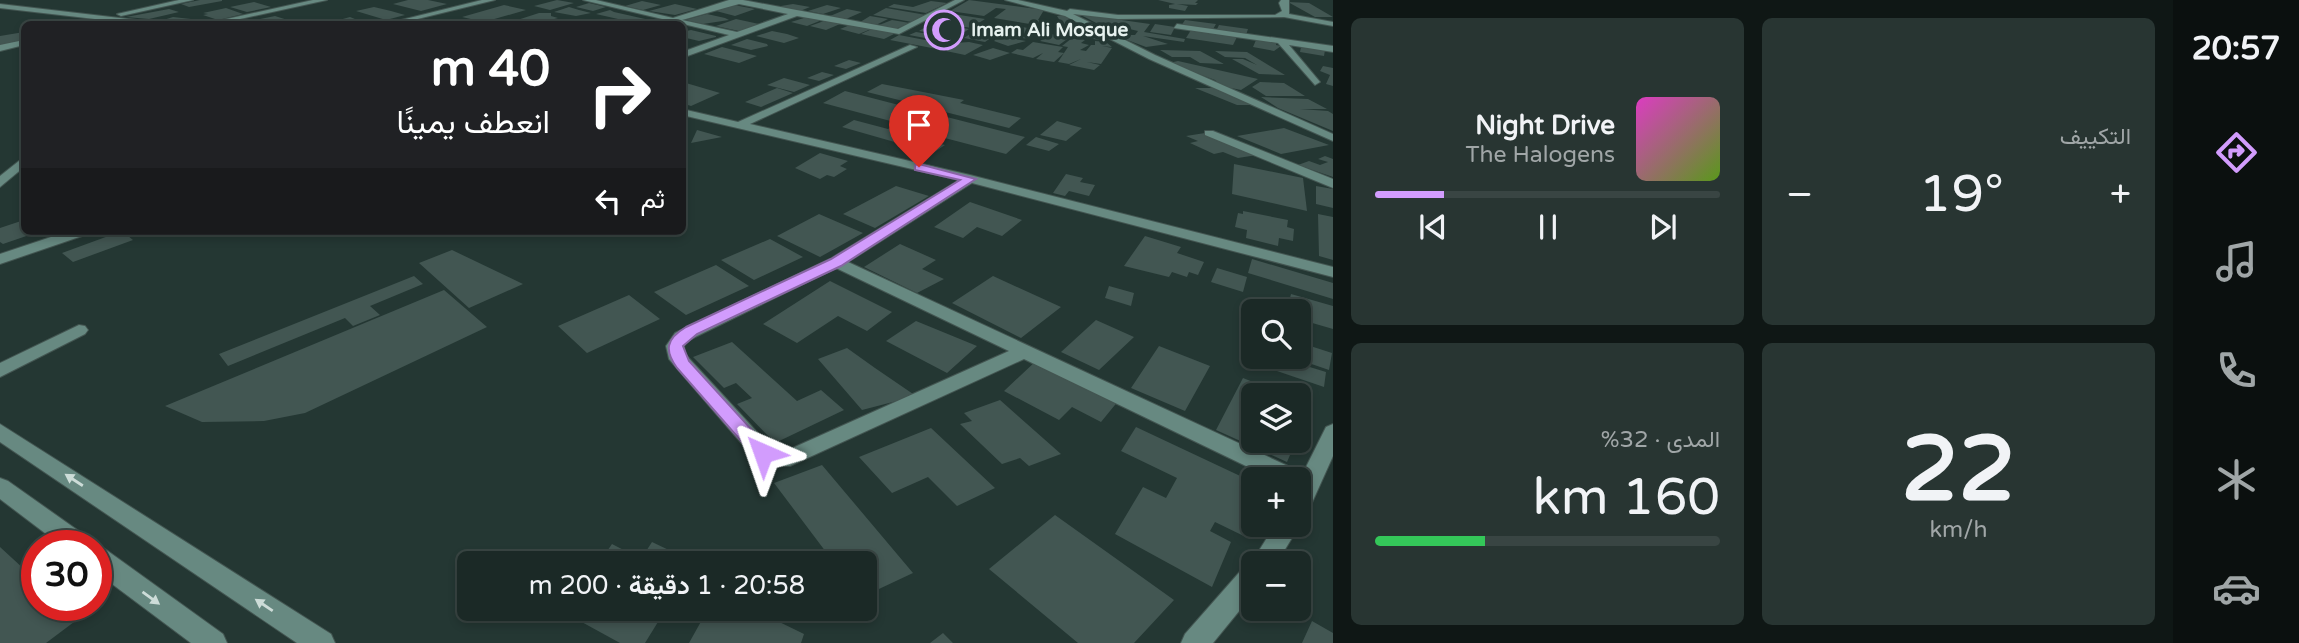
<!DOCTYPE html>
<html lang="ar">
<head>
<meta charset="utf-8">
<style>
	body { margin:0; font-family:"Varela Round",Vazirmatn,sans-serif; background:#283532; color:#f1f3f6; direction:rtl; height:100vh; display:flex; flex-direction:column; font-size:26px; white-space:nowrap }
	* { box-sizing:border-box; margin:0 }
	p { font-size:23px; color:#a0a6a7 }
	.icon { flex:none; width:38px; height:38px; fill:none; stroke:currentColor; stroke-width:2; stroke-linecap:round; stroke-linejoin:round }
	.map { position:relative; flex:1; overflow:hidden; direction:ltr }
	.panel { display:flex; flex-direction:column; gap:18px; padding:18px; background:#0f1715; width:840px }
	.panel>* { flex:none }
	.banner { position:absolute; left:21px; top:21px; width:665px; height:214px; border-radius:10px; box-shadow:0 4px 10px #0003,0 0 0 2px #394543; direction:rtl; background:#202124; color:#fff; overflow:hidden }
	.buttons { position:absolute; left:1241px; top:299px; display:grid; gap:14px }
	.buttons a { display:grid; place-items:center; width:70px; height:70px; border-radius:10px; background:#1b2926; box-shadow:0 4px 10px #0003,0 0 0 2px #394543; font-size:35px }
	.speed { position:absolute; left:21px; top:530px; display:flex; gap:14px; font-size:35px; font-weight:700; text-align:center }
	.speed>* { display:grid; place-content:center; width:91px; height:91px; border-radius:50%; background:#1b2926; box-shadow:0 4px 10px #0003,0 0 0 2px #394543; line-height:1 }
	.speed .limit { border:10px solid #d22; background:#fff; color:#111 }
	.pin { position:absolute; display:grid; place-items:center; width:60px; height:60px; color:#fff; margin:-72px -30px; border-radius:50% 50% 50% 0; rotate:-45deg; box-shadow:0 0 7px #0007 }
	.pin .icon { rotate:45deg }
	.me { position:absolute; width:77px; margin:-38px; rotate:317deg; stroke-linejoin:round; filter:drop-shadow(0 0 5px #0008) }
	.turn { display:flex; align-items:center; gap:24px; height:147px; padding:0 21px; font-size:32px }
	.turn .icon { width:91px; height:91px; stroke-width:2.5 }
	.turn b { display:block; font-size:49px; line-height:60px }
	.then { display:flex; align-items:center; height:66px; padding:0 21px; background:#0003; gap:14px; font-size:26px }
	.big { font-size:52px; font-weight:600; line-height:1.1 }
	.panel .card { flex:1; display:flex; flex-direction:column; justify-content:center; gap:10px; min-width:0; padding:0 24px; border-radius:10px; background:#283532 }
	.panel .dial { align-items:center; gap:0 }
	.dial b { font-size:91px; line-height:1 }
	.song { display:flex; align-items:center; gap:21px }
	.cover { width:84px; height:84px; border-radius:10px; background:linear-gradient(135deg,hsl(310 70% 55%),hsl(90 70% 35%)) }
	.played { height:7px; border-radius:4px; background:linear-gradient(90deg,#d29cfd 20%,#394543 20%) }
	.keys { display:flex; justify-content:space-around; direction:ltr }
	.heat { display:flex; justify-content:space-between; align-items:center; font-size:38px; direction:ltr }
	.charge { height:10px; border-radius:5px; background:linear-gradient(90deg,#34c759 32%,#394543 0) }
	.panel .tiles { flex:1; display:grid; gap:18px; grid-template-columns:repeat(2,1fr) }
	.trip { position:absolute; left:457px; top:551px; width:420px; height:70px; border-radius:10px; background:#1b2926; box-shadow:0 4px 10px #0003,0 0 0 2px #394543; font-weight:600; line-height:70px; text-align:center; direction:rtl }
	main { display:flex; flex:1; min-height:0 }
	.dock { display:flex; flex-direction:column; width:126px; justify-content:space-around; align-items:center; background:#0b100f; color:#a0a6a7 }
	.dock .icon { width:49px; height:49px }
	.dock .active { color:#d29cfd }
	.dock b { font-size:32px; color:#f1f3f6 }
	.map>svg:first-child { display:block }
</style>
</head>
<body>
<main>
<nav class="dock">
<b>20:57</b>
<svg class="icon active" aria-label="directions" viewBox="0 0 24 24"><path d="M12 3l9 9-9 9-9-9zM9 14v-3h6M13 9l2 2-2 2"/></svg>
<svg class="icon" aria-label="music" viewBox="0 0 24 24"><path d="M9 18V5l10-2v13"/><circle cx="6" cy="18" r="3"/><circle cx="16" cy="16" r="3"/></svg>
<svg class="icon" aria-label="phone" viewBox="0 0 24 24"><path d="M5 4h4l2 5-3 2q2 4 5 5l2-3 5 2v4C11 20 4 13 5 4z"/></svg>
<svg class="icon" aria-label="climate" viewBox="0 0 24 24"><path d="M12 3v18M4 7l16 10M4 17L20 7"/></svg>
<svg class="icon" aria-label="car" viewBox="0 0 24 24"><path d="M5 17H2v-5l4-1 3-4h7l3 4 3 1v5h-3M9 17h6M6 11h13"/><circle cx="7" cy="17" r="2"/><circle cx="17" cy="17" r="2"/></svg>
</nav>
<section class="panel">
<div class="tiles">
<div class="card"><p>التكييف</p>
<div class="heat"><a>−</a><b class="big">19°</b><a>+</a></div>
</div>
<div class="card">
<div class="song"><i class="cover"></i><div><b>Night Drive</b><p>The Halogens</p></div></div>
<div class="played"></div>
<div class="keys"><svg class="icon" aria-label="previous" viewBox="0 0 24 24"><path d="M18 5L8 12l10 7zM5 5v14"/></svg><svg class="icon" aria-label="pause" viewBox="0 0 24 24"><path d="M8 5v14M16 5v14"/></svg><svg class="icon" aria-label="next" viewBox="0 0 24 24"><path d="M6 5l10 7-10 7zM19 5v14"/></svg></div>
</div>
<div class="card dial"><b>22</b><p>km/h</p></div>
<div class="card"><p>المدى · 32%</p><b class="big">160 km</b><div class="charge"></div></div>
</div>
</section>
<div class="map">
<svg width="1333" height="643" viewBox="0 0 1333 643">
	<rect width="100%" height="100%" fill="#243733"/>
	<path fill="#425652" d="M200 0H222V1L189 7 181 4Z
		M408 0H428L447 4 421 11 393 4Z
		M557 0 574 3 550 10 534 6Z
		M969 0 1044 10 1038 20 1046 23 1042 26 994 18 1006 9 996 8 984 16 950 11Z
		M1158 0H1198L1195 3H1198L1196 5 1177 4 1188 6 1185 11 1169 8V5L1175 4Z
		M642 1 661 5 643 10 625 6Z
		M931 1 947 3 926 13 888 7 894 4 913 7Z
		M254 2 271 7 247 12 230 7Z
		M1288 2 1309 3 1333 17H1315Z
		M589 3 606 7 593 11 576 7Z
		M675 4 697 9 675 15 649 11Z
		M793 4 810 7 795 13 769 8Z
		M504 5 526 10 484 22 462 17Z
		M734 5 755 9 735 16 716 11Z
		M827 5 841 8 823 14 808 11Z
		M374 7 391 11 405 15 386 20 356 11Z
		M569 7 579 10 591 13 576 16 554 12Z
		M226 8 243 14 218 20 203 15 208 14 203 13Z
		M886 8 926 15 912 22 873 15Z
		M169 9 179 12 149 19 126 17Z
		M847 9 862 12 846 19 830 16Z
		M610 10 614 12 654 21 640 24 596 14Z
		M539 13H551V16L558 18 535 24H505Z
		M947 13 985 19 971 28 933 21Z
		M707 14 725 18 729 20 703 24 685 20Z
		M1079 14 1150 24 1144 32 1185 39 1184 42 1143 36 1168 44 1146 47 1114 35H1135L1138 31 1112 25 1104 27Z
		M275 16 297 23 242 24 241 23Z
		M870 16 888 19 872 27 857 24Z
		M1057 16H1065L1078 25H1069L1081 27 1108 41 1056 34 1062 24Z
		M173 17 191 19 197 21 186 24 157 22Z
		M350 17 367 24H332L335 23 332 22Z
		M807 17 822 20 807 26 791 22Z
		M736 19 759 24 739 31 716 26Z
		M892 20 910 23 893 30 874 27Z
		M1185 20 1216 24 1212 31 1181 26Z
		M824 21 840 24 826 30 810 26Z
		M932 23 969 29 957 37 919 31Z
		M998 23 1040 30 1028 39 985 31Z
		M1155 24 1175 27 1171 35 1150 32Z
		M850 25 871 29 859 34 840 29Z
		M1219 25 1248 29 1246 35 1216 31Z
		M874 28 896 33 884 39 861 34Z
		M691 30 716 36V37L699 41 682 37V32Z
		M1191 30 1237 37 1233 45 1186 38Z
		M772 31 787 34 799 38 784 43 756 36Z
		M24 32V42L0 46V36Z
		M916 32 947 37 941 41 909 35Z
		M973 32 995 35 985 42 964 38Z
		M1051 34 1057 35 1070 37 1059 45 1040 41Z
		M899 35 946 44 937 49 890 40Z
		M999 36 1026 41 1008 46 994 41Z
		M1072 38 1085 40 1081 43 1089 45 1080 50 1086 51 1091 45H1095V41L1106 42 1112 47 1102 46 1112 48 1101 64 1087 62 1100 65 1094 70 1069 65 1081 59 1069 64 1058 62 1068 47 1062 46Z
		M747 39 767 44 768 46 751 50 731 45Z
		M1256 40 1276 43V45L1281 46 1274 51 1253 47Z
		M969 42 983 45 965 55 946 51 956 46 951 45 956 43Z
		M1033 42 1063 47 1058 52 1064 53 1054 62 1036 59 1043 53 1033 58 1011 53 1017 49 1023 50Z
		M722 47 757 56 739 63 704 54Z
		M1301 47 1325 50 1324 56 1300 52Z
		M993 48 1010 53 990 60 973 55Z
		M1160 50 1200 51 1224 64 1200 63 1190 57H1172Z
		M1215 51 1247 52 1285 75 1259 74 1232 59H1243L1257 65 1245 58 1225 57Z
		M849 60 861 63 846 69 834 66Z
		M1178 61 1258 79 1241 90 1221 86 1215 80 1169 63Z
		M1323 66 1333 68V86L1326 84 1330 75 1320 71Z
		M822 72 834 75 819 81 807 78Z
		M784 78 810 85 794 92 767 85Z
		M1260 82 1284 83 1305 96H1266L1252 87Z
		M686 83 720 93 691 106 682 103V85Z
		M882 84 964 100 960 103 1021 118 1009 128 945 112 939 115 1025 137 1006 154 918 131 910 136 945 145 933 153 842 127 854 120 888 129 898 123 823 103 845 91 918 110 923 106 867 92Z
		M777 88 793 93 761 107 745 102Z
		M1195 88H1214L1255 105H1237Z
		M1261 97 1308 99 1327 109H1300L1328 111 1333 114V131L1278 108Z
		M1057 121 1082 128 1066 141 1040 135Z
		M1284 128 1329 145 1281 154 1237 136Z
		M697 130 722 137 691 143Z
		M1205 133 1257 155 1238 158 1223 152 1214 154 1190 143 1198 141 1186 136Z
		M1036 137 1059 144 1049 151 1026 145Z
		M820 153 848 161 840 166 847 169 834 177 827 175 820 179 795 168Z
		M1325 156 1333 159V177L1298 165 1309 161 1320 165 1328 162 1318 159Z
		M1234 164 1303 178 1307 211 1232 194Z
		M1066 174 1083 178 1080 182 1095 185 1089 196 1069 191 1065 196 1053 193Z
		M896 186 929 196 875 228 843 214Z
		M1316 186 1333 189V208L1316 204Z
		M970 202 1022 220 1002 236 977 227 963 238 934 227Z
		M1243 211 1288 220 1287 227 1294 229 1293 241 1279 238 1278 246 1246 238 1247 230 1235 227 1238 213 1243 214Z
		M819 214 863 233 820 257 777 236Z
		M1318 214 1333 217V260L1319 256Z
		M24 220V231H41L3 244 0 242V228Z
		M122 231 133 240 73 262 62 253Z
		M1145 236 1181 247 1177 253 1204 262 1198 275 1189 272 1187 277 1172 272 1169 277 1124 266Z
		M770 239 803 257 754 280 721 260Z
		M900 244 936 260 922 269 944 279 917 293 864 267Z
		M452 250 523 284 469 308 419 263Z
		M1252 259 1333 283V299L1248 273Z
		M716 265 749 286 686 315 654 292Z
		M1217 268 1247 277 1243 292 1211 282Z
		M414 276 423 284 370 306 380 315 353 326 345 318 228 366 219 354Z
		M993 276 1061 307 1021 338 952 303Z
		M830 281 892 312 867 331 838 316 797 343 763 324Z
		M1109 286 1134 293 1131 306 1105 298Z
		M444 290 487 327 305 413 264 421 202 422 165 406Z
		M1291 294 1333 306V329L1302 320 1304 311 1288 306Z
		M629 295 660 319 587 353 558 326Z
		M1096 320 1134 337 1099 370 1061 352Z
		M916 321 977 346 947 373 886 341Z
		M732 342 797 401 821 390 844 410 775 443 737 404 752 398 736 383 724 388 693 357Z
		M1298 342 1332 353 1329 370 1291 357H1298Z
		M1159 346 1210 366 1185 411 1131 388Z
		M847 348 875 368 916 396 862 410 818 359Z
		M1277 357 1326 372 1324 387 1274 370Z
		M1037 360 1119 400 1101 422 1072 407 1059 420 1004 391Z
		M1243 378 1286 395 1253 396V441H1296L1287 462 1216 430Z
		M1000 400 1061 454 1029 466 1020 458 1002 464 960 424 972 421 964 413Z
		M1298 400 1310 405 1299 434 1298 433Z
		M1136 427 1253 482V525H1255L1250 539 1215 522 1210 531 1231 542 1212 587 1115 534 1143 487 1166 498 1177 478 1121 451Z
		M931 428 995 488 957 506 928 477 892 493 859 457Z
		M822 465 913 573 864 596V564H835L774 483Z
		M1055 515 1174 600 1134 643H1078L989 569Z
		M652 542 694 562 598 564 612 544 641 559Z
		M0 547 37 581V606H63L78 619 46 643H0Z
		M558 609H666L645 643H620Z
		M708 609H753L804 634 801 643H689Z
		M1312 621 1333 633V643H1302Z
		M943 633 953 643H930Z"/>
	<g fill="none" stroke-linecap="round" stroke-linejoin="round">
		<defs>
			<path id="minor" d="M179 0H193L121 16 117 14Z
				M313 0H327L217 24H204Z
				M482 0H495L397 24H385Z
				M583 0H596L673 18 729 0H743L898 29 955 0H964L899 34 797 16 682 58V52L729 35ZM739 4 788 14 737 32 682 20Z
				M1005 0H1018L1067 11 1070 9 1118 15H1275L1282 11 1279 3 1281 0H1289V14L1333 22V26L1284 17 1118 19 1073 14 1155 55 1333 134V141L1149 59 1065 16Z
				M0 4 154 22 158 24H138L0 8Z
				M1177 24 1333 46V52L1289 45 1320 82 1315 85 1278 43 1174 28Z
				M24 40V45L0 51V45Z
				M910 45 917 47 750 124 970 175 1333 267V277L972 183 848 262 1303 473 1326 427 1333 424V456L1306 516 1298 518V480H1275L1024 359 790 466H776L755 459 669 359 666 346 675 333 830 259 959 180 682 115V109L738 122ZM836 268 1009 351 788 450 771 447 685 354 684 346 687 341Z
				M1205 131H1213L1333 179V188L1205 135Z
				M24 157V167L0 187V176Z
				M69 231H90L88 234 0 264V254Z
				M79 325 85 326 88 330 85 334 0 377V363Z
				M0 424 331 634 335 643H297L0 442Z
				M0 478 8 481 90 539 93 546H62L0 499Z
				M1298 522 1300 525 1276 564H1253V594L1213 643H1181L1185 634 1244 567 1250 565 1275 525H1298Z
				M96 546 105 549 223 634 227 643H191L96 572Z"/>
		</defs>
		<use href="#minor" stroke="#435551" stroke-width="2"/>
		<use href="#minor" fill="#678981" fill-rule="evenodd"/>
	</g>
	<defs><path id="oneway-solid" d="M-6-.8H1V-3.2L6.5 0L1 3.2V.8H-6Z" transform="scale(1.75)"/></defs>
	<g fill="#cddcd8">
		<use href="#oneway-solid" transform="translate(74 480) rotate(-147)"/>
		<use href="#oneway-solid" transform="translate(151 598) rotate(36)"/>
		<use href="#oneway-solid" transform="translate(264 605) rotate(-146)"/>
	</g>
	<path fill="#d29cfd" stroke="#8865a4" stroke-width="2" d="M919 164 976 179 841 266 697 334 683 346 689 361 773 453 770 458 763 460 756 458 677 368C664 350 666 339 686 327L831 259 960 180 915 170V165Z"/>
	<defs>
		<symbol id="mosque-ring" viewBox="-11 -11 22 22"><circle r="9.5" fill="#243733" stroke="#d29cfd" stroke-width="1.5"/><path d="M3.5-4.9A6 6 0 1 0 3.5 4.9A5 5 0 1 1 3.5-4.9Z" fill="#d29cfd"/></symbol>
	</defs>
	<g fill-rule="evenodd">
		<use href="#mosque-ring" x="922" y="8" width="44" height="44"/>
	</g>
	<g text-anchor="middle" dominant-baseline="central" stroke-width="7" stroke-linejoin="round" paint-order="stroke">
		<g font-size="19" font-weight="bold" fill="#e6f1ee" stroke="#243733" text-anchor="start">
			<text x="971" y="30">Imam Ali Mosque</text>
		</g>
	</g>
</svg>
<div class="buttons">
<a><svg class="icon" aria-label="search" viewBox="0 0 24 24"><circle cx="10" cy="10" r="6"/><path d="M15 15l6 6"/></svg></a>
<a><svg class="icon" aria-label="layers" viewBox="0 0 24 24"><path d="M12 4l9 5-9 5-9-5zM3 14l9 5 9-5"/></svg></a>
<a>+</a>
<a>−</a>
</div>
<div class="speed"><div class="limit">30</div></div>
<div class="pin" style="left:919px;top:167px;background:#d93025"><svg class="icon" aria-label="arrive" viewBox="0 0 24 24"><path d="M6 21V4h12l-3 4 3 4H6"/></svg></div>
<svg class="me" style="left:763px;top:453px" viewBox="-20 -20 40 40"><path d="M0-17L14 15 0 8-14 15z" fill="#d29cfd" stroke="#fff" stroke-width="4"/></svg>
<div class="trip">20:58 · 1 دقيقة · 200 m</div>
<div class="banner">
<div class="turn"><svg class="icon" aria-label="right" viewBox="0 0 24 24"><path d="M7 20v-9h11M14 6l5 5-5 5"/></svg><div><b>40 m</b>انعطف يمينًا</div></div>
<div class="then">ثم<svg class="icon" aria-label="left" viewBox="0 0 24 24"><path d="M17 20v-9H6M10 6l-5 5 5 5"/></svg></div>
</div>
</div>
</main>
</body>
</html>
